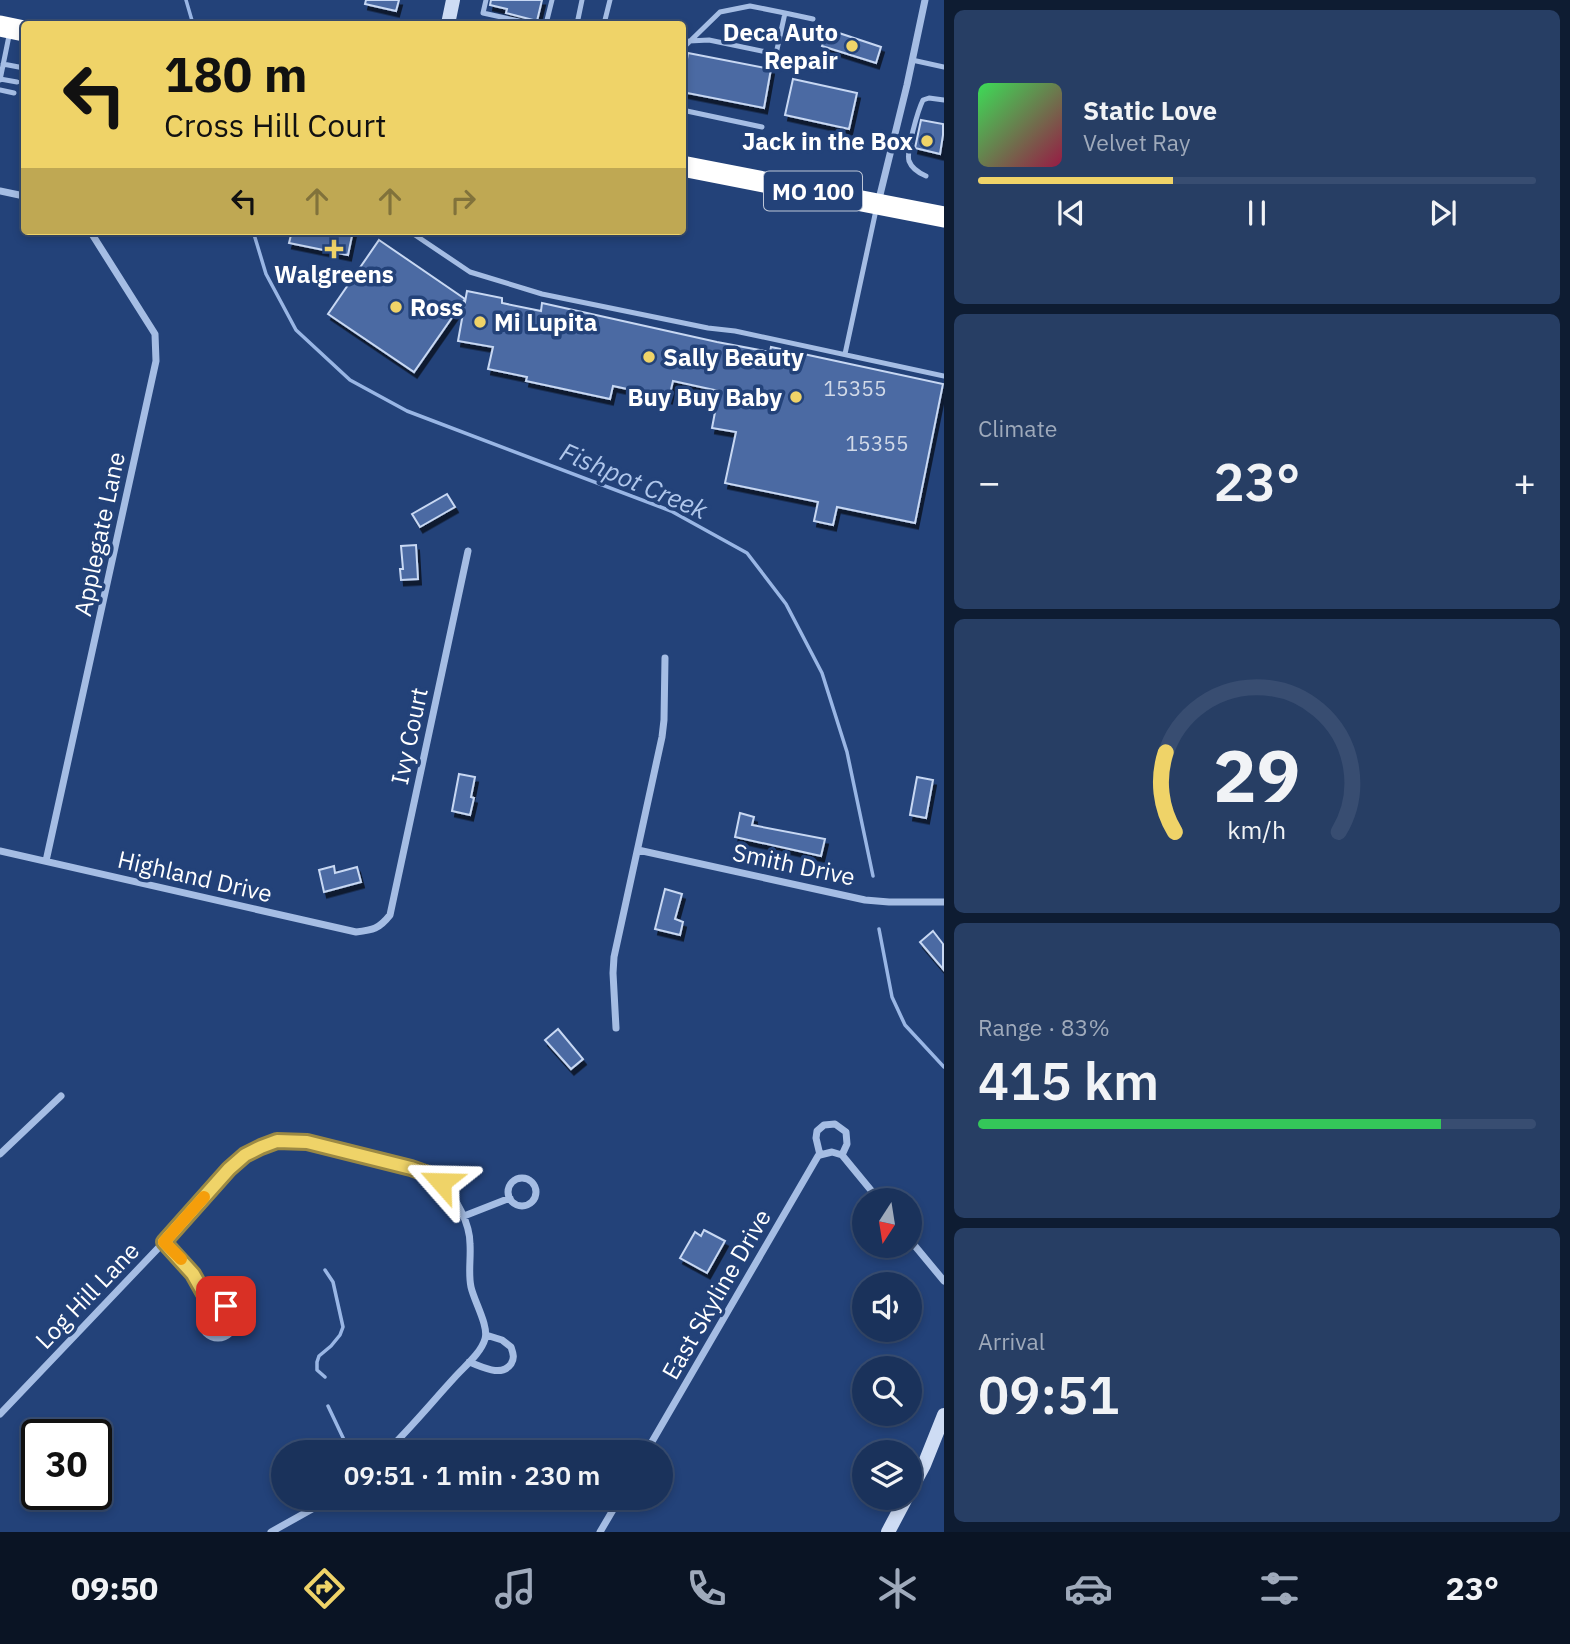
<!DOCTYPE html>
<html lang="en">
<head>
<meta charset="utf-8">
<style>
	body { margin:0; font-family:"IBM Plex Sans",sans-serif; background:#273e64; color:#f1f3f6; height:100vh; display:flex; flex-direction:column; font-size:26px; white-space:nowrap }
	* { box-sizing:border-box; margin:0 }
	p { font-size:23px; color:#9faabb }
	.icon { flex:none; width:38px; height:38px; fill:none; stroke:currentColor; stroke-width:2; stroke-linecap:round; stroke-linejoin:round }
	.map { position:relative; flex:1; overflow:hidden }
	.side { display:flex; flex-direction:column; gap:10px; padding:10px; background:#0e1c32; width:626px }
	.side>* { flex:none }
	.hud { position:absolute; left:21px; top:21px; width:665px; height:214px; border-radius:7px; box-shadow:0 4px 10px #0003,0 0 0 2px #384d71; background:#efd368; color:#111; overflow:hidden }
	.needle { width:46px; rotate:192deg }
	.tools { position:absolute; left:852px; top:1188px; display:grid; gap:14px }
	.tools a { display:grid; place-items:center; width:70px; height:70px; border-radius:50%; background:#1a325b; box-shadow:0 4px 10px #0003,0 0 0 2px #384d71; font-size:35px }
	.speed { position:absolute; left:21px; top:1419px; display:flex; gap:14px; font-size:35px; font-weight:700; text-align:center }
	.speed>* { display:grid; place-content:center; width:91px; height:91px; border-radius:50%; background:#1a325b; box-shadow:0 4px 10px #0003,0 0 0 2px #384d71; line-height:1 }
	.speed .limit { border:4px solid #111; border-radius:10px; background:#fff; color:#111 }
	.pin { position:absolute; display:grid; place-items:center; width:60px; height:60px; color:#fff; margin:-30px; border-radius:14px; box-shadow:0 4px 10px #0006 }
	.me { position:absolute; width:77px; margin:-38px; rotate:295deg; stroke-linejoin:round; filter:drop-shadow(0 0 5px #0008) }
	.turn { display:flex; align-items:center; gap:24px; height:147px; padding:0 28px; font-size:32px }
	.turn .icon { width:91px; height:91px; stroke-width:2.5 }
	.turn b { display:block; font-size:49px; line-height:60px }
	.lanes { display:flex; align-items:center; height:66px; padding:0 28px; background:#0003; justify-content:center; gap:35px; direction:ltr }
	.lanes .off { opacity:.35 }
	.big { font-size:52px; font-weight:600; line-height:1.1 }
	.side .card { flex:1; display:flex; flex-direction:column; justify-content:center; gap:10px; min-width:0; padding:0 24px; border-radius:10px; background:#273e64 }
	.side .dial { align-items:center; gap:0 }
	.dial svg { height:182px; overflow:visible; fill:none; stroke:#384d71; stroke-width:7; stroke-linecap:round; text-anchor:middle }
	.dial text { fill:#f1f3f6; stroke:none }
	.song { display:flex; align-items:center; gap:21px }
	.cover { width:84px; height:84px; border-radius:10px; background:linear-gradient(135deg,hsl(130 70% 55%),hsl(340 70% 35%)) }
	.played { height:7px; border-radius:4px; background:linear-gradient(90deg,#efd368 35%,#384d71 35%) }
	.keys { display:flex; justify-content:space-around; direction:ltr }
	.heat { display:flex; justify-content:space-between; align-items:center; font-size:38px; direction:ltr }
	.charge { height:10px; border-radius:5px; background:linear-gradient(90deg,#34c759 83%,#384d71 0) }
	.trip { position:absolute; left:271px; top:1440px; width:402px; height:70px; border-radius:35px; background:#1a325b; box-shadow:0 4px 10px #0003,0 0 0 2px #384d71; font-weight:600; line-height:70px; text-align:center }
	.dock { display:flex; height:112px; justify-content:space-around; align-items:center; background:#0a1424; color:#9faabb }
	.dock .icon { width:49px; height:49px }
	.dock .on { color:#efd368 }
	.dock b { font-size:32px; color:#f1f3f6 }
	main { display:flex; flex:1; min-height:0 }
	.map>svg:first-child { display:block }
</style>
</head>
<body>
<main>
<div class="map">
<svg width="944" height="1532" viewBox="0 0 944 1532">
	<defs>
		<filter id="shadow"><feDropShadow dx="3" dy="5.5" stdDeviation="0" flood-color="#0009"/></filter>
	</defs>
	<rect width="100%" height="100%" fill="#234279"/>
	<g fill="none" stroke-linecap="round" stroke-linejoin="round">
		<path stroke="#99b6e5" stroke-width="3.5" d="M186 0 193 24
			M253 231 266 274 296 330 350 380 407 411 671 511 747 553 786 604 822 673 847 752 873 876
			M879 929 892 997 905 1025 944 1067
			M325 1377 317 1370V1362L319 1356 331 1346 340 1335 343 1327 333 1282 325 1270
			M328 1406 346 1444"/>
	</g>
	<path fill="#4b6ba3" stroke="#c8d8f3" stroke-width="2" filter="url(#shadow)" d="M366 0H399L396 11 365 4Z
		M491 0H542L537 21 506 13 507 9 490 5Z
		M827 29 881 47 876 63 822 46Z
		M688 53 771 69 764 108 682 92V70L685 71Z
		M793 79 857 93 849 129 785 115Z
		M921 120 943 124V135L940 154 915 148Z
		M292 231H353L348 255 289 243Z
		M379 240 465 299 414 372 328 314Z
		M467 291 502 298V303L541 311 542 303 717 342 770 352 771 347 943 384 915 523 837 507 833 525 814 521 818 502 725 483 736 432 712 428 719 391 673 381 669 398 613 386 610 399 526 381 527 377 488 369 493 347 458 341Z
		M447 494 455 507 420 527 412 514Z
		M416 545 418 579 401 580 400 569H403L401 546Z
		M459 774 475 777 471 797 474 798 470 815 452 811Z
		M917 777 933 780 926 818 910 815Z
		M740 813 754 817 752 825 825 839 821 856 735 837Z
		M334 866 335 873 357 867 361 882 324 892 319 870Z
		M665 889 682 894 675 919 683 922 680 935 655 929Z
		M933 931 943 944V969L920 942Z
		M558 1029 583 1059 571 1069 545 1040Z
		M704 1230 725 1241 707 1273 680 1258 695 1232 701 1236Z"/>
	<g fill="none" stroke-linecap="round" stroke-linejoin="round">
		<path stroke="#a5bde4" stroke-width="5" d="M486 0 483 13 533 24
			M785 13 813 19
			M546 24 552 0
			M577 24 582 0
			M604 24 610 0
			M682 49 720 12 750 6 785 13 776 54 709 40 689 41
			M912 60 944 67
			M3 64 24 68
			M0 79 17 82
			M0 80 10 31
			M0 90 14 93
			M682 110 762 127
			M926 176C919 173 912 169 909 161 906 151 918 110 923 100L929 98 944 100
			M411 231 415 235 470 272 542 294 708 328 735 331 944 376
			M845 354 876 210"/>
		<path stroke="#a5bde4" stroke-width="7" d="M0 191 24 196
			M878 203 907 85 925 0
			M638 850 865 900 889 902H944
			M0 851 356 932C373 930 379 929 390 915L468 551
			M46 861 156 361 155 334 90 231
			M616 1028 613 973 614 957 662 737 664 720 665 658
			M0 1154 61 1096
			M820 1155 816 1138 817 1131 824 1125 835 1124 846 1132 847 1144 842 1155
			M820 1155 832 1152 842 1155 879 1200
			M508 1192a14 14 0 1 1 28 0a14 14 0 1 1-28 0Z
			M464 1216 510 1198
			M910 1240 944 1281
			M164 1242 193 1274 211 1306
			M201 1321a17 17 0 1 1 34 0a17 17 0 1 1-34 0Z
			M469 1362C481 1366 501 1378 511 1364 515 1358 513 1353 511 1347L502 1340 486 1335
			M0 1414 164 1242 229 1169 245 1155 261 1147 277 1141 307 1142 411 1168C421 1172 432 1175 440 1182 456 1196 470 1224 470 1244 471 1259 468 1273 471 1287 474 1301 489 1326 485 1339 481 1353 465 1366 455 1377 432 1402 410 1429 386 1452
			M646 1452 818 1156 820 1155
			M271 1532 314 1508 328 1498
			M600 1532 620 1498"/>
		<path stroke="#cedcf4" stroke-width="14" d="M448 24 453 0
			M910 1491 924 1465 944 1415
			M888 1532 906 1498"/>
		<path stroke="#fff" stroke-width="21" d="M0 26 24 31
			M682 166 944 217"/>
	</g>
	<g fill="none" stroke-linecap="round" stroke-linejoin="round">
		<defs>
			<path id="route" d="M226 1306 221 1304 211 1306 193 1274 164 1242 229 1169 245 1155 261 1147 277 1141 307 1142 411 1168 428 1174 441 1182"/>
		</defs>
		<use href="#route" stroke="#9b8944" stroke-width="18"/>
		<use href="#route" stroke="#efd368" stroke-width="12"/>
		<path stroke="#f59e0b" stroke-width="12" d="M181 1259 164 1242 204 1197"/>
	</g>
	<g fill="#efd368" stroke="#234279" stroke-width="2.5">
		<circle cx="852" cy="46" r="7"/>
		<circle cx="927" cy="141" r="7"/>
		<path d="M330.5 238.5h7v7h7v7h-7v7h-7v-7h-7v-7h7z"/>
		<circle cx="396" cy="307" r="7"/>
		<circle cx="480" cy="322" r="7"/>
		<circle cx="649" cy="357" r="7"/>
		<circle cx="796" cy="397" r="7"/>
	</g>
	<g text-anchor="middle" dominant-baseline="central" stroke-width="7" stroke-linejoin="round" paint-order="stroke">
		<g font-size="21" fill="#d2dae8">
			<text x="855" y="388">15355</text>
			<text x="877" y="443">15355</text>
		</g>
		<rect fill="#234279" stroke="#bdc6d7" stroke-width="2" x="764" y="171.5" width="98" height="39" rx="5"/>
		<g font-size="23" font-weight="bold" fill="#fff">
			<text x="813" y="191">MO 100</text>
		</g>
		<g font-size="24" font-weight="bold" fill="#fff" stroke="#234279" text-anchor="end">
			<text x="838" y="32">Deca Auto<tspan x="838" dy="28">Repair</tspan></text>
			<text x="913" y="141">Jack in the Box</text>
			<text x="334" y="274" text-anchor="middle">Walgreens</text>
			<text x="410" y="307" text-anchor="start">Ross</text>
			<text x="494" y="322" text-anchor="start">Mi Lupita</text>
			<text x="663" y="357" text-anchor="start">Sally Beauty</text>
			<text x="782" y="397">Buy Buy Baby</text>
		</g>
		<g font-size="24" fill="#fff" stroke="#234279">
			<text transform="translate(99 534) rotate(-78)">Applegate Lane</text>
			<text transform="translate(409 736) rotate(-78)">Ivy Court</text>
			<text transform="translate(794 864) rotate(12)">Smith Drive</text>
			<text transform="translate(195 876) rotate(13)">Highland Drive</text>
			<text transform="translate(716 1294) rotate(-60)">East Skyline Drive</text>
			<text transform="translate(87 1295) rotate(-46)">Log Hill Lane</text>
		</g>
		<g font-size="26" font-style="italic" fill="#b0c7ec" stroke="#234279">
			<text transform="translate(634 480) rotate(23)">Fishpot Creek</text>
		</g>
	</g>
</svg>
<div class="tools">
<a><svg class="needle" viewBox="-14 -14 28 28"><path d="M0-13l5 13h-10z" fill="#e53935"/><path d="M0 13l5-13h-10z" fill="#9faabb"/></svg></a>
<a><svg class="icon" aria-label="sound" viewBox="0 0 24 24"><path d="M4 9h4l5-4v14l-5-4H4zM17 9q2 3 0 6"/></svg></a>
<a><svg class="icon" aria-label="search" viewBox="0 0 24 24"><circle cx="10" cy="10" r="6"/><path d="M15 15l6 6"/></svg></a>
<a><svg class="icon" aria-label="layers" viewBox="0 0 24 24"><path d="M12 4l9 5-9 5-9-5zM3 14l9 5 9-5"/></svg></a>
</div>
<div class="speed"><div class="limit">30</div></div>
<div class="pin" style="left:226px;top:1306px;background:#d93025"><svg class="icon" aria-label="arrive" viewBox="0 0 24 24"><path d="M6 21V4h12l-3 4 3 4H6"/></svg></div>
<svg class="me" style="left:441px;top:1182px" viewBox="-20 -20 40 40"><path d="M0-17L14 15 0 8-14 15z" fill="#efd368" stroke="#fff" stroke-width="4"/></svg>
<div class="trip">09:51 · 1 min · 230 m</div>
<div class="hud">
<div class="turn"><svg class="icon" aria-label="left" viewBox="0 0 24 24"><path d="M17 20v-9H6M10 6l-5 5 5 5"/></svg><div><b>180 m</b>Cross Hill Court</div></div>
<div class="lanes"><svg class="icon" aria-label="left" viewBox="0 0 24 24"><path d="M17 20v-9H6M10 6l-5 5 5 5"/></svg><svg class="icon off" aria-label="ahead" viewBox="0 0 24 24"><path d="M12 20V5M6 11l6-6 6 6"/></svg><svg class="icon off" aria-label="ahead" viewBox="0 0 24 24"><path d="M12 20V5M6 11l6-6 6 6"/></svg><svg class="icon off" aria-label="right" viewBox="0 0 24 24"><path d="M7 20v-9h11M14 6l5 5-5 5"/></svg></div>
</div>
</div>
<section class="side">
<div class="card">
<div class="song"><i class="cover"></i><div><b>Static Love</b><p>Velvet Ray</p></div></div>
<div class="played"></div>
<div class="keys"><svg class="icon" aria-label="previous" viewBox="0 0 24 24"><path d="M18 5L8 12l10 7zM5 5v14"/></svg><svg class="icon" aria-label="pause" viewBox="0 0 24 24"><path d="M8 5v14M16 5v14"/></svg><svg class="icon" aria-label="next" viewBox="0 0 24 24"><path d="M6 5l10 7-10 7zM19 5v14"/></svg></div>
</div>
<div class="card"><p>Climate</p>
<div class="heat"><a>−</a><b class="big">23°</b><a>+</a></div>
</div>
<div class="card dial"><svg viewBox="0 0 100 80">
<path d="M14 69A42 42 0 1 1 86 69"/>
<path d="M14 69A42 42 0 0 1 10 34" stroke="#efd368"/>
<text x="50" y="56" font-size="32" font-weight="700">29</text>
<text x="50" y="72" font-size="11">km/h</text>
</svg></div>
<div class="card"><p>Range · 83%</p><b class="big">415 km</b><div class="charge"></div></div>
<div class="card"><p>Arrival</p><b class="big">09:51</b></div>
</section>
</main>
<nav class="dock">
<b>09:50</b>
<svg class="icon on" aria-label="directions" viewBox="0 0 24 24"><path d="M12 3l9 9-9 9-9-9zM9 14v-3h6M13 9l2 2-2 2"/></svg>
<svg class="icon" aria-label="music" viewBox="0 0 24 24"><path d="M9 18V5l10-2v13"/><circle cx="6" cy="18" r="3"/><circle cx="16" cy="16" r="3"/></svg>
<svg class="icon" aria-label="phone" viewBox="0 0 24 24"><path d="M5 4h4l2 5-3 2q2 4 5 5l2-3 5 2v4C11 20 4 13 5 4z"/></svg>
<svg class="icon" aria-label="climate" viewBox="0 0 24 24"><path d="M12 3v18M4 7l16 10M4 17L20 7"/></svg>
<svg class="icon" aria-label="car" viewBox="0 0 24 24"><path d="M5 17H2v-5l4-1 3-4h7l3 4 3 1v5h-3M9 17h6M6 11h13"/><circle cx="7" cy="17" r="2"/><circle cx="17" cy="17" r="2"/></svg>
<svg class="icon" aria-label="filters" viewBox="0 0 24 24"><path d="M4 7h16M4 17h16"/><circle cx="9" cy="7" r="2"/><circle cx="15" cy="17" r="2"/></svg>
<b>23°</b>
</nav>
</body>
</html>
